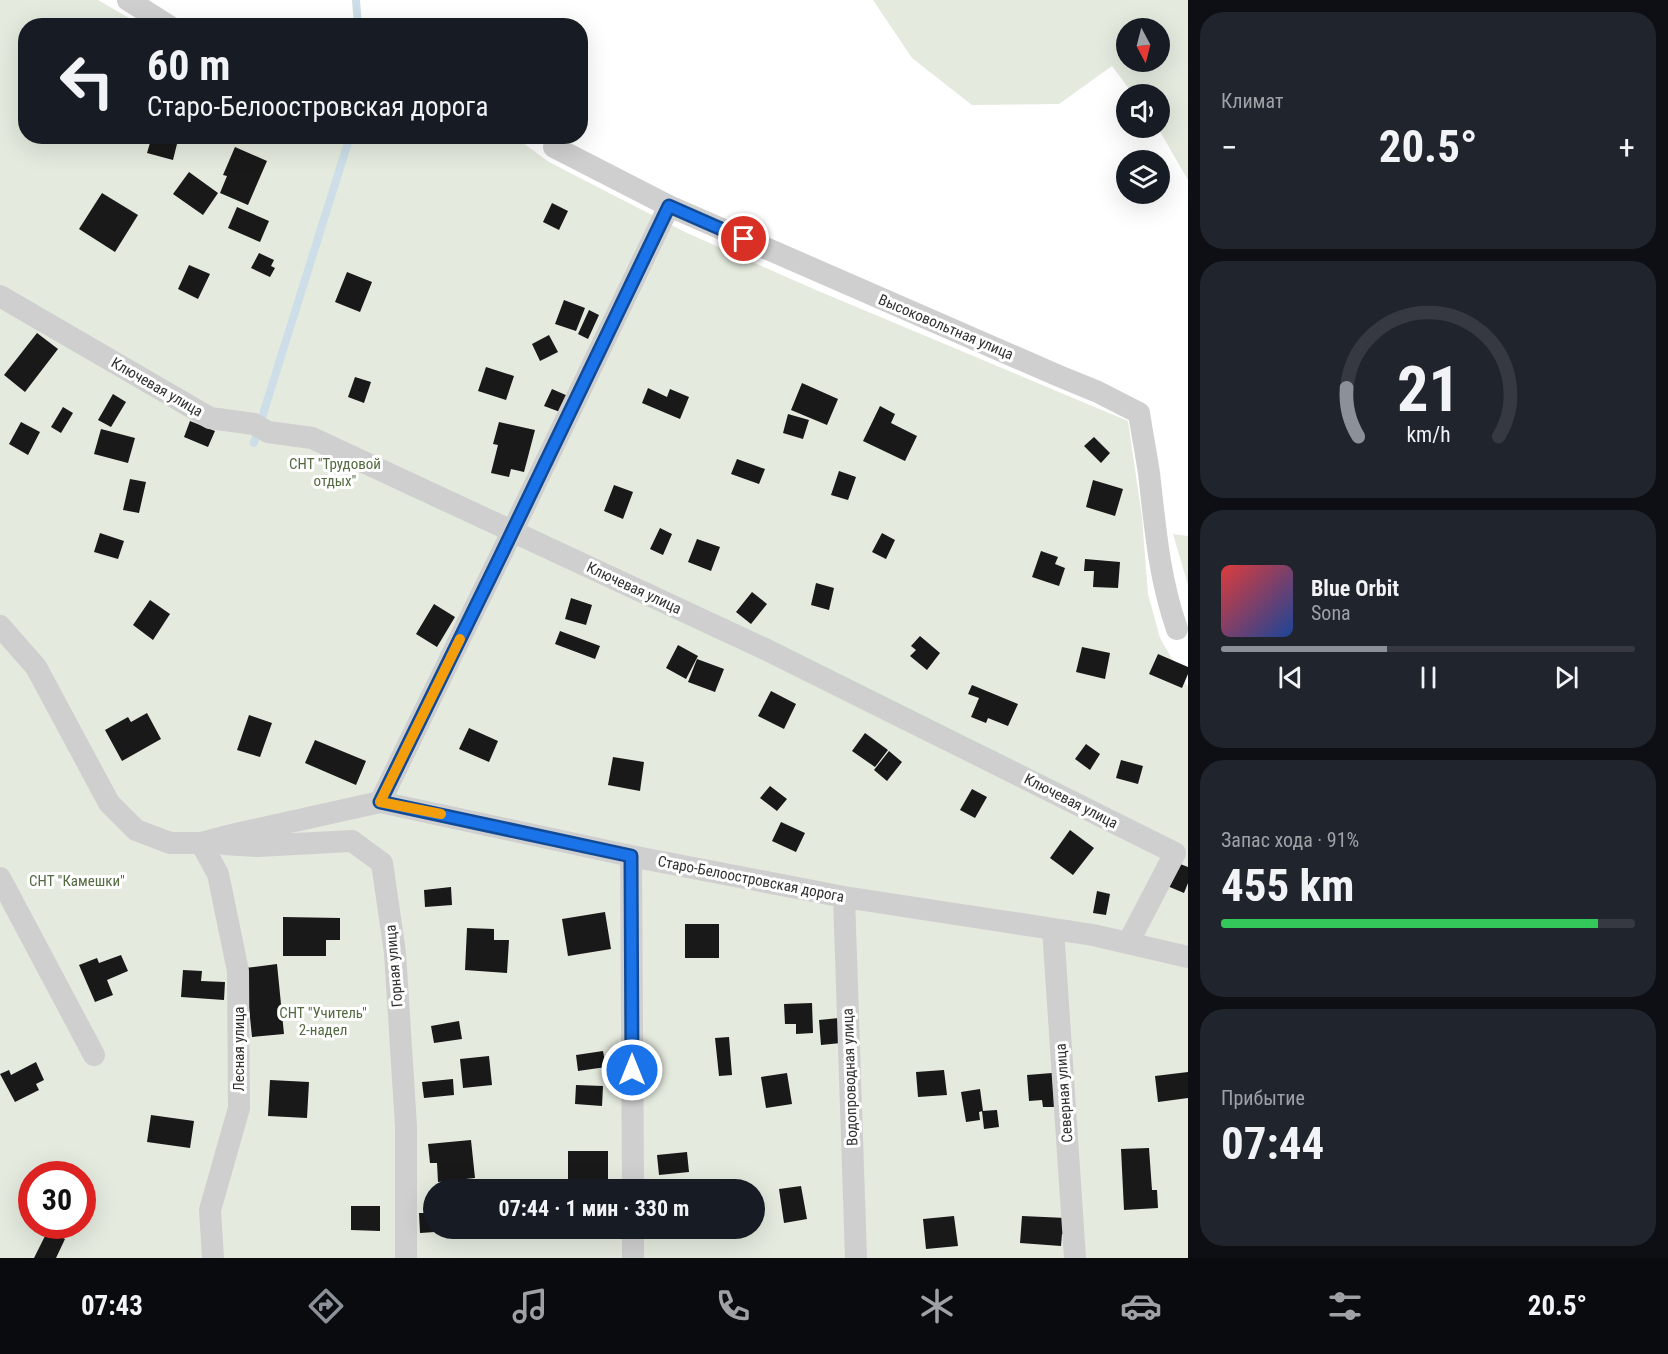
<!DOCTYPE html>
<html lang="ru">
<head>
<meta charset="utf-8">
<style>
	body { margin:0; font-family:"Roboto Condensed",sans-serif; background:#20242c; color:#f1f3f6; height:100vh; display:flex; flex-direction:column; font-size:22px; white-space:nowrap }
	* { box-sizing:border-box; margin:0 }
	p { font-size:20px; color:#9ea1a6 }
	.icon { flex:none; width:33px; height:33px; fill:none; stroke:currentColor; stroke-width:2; stroke-linecap:round; stroke-linejoin:round }
	.map { position:relative; flex:1; overflow:hidden }
	.side { display:flex; flex-direction:column; gap:12px; padding:12px; background:#0d0f14; width:480px }
	.side>* { flex:none }
	.hud { position:absolute; left:18px; top:18px; width:570px; height:126px; border-radius:24px; box-shadow:0 6px 24px #0002; background:#171b24; color:#f1f3f6; overflow:hidden }
	.needle { width:39px; rotate:173deg }
	.controls { position:absolute; left:1116px; top:18px; display:grid; gap:12px }
	.controls a { display:grid; place-items:center; width:54px; height:54px; border-radius:50%; background:#171b24; box-shadow:0 6px 24px #0002; font-size:30px }
	.speed { position:absolute; left:18px; top:1161px; display:flex; gap:12px; font-size:30px; font-weight:700; text-align:center }
	.speed>* { display:grid; place-content:center; width:78px; height:78px; border-radius:50%; background:#171b24; box-shadow:0 6px 24px #0002; line-height:1 }
	.speed .limit { border:9px solid #d22; background:#fff; color:#111 }
	.pin { position:absolute; display:grid; place-items:center; width:51px; height:51px; color:#fff; margin:-26px; border:3px solid #fff; border-radius:50%; box-shadow:0 2px 6px #0007 }
	.me { position:absolute; width:66px; margin:-33px; rotate:0deg; stroke-linejoin:round; filter:drop-shadow(0 0 4px #0008) }
	.turn { display:flex; align-items:center; gap:21px; height:126px; padding:0 30px; font-size:27px }
	.turn .icon { width:78px; height:78px; stroke-width:2.5 }
	.turn b { display:block; font-size:42px; line-height:51px }
	.big { font-size:45px; font-weight:700; line-height:1.1 }
	.side .widget { flex:1; display:flex; flex-direction:column; justify-content:center; gap:9px; min-width:0; padding:0 21px; border-radius:24px; background:#20242c }
	.side .dial { align-items:center; gap:0 }
	.dial svg { height:156px; overflow:visible; fill:none; stroke:#363941; stroke-width:7; stroke-linecap:round; text-anchor:middle }
	.dial text { fill:#f1f3f6; stroke:none }
	.song { display:flex; align-items:center; gap:18px }
	.cover { width:72px; height:72px; border-radius:9px; background:linear-gradient(135deg,hsl(0 70% 55%),hsl(220 70% 35%)) }
	.played { height:6px; border-radius:3px; background:linear-gradient(90deg,#8c9099 40%,#363941 40%) }
	.keys { display:flex; justify-content:space-around; direction:ltr }
	.heat { display:flex; justify-content:space-between; align-items:center; font-size:33px; direction:ltr }
	.charge { height:9px; border-radius:4px; background:linear-gradient(90deg,#34c759 91%,#363941 0) }
	.trip { position:absolute; left:423px; top:1179px; width:342px; height:60px; border-radius:30px; background:#171b24; box-shadow:0 6px 24px #0002; font-weight:700; line-height:60px; text-align:center }
	.tab-bar { display:flex; height:96px; justify-content:space-around; align-items:center; background:#090b0e; color:#9ea1a6 }
	.tab-bar .icon { width:42px; height:42px }
	.tab-bar .selected { color:#8c9099 }
	.tab-bar b { font-size:27px; color:#f1f3f6 }
	main { display:flex; flex:1; min-height:0 }
	.map>svg:first-child { display:block }
</style>
</head>
<body>
<main>
<div class="map">
<svg width="1188" height="1258" viewBox="0 0 1188 1258">
	<rect width="100%" height="100%" fill="#fff"/>
	<path fill="#e4eade" fill-rule="evenodd" d="M0 0H98L141 25 26 26V136L515 137 549 162 687 233 816 290 1128 421 1142 517 1148 594 1160 638 1188 687V1258H0ZM32 1174H82V1226H32ZM434 1190H754V1228H434Z
		M873 0H1188V180L1158 128H1160V94H1133L1112 66 1059 104 972 105 912 58ZM1126 28H1160V62H1126Z
		M1173 534 1188 536V585Z"/>
	<g fill="none" stroke-linecap="round" stroke-linejoin="round">
		<path stroke="#cddee8" stroke-width="8" d="M356 0 358 26
			M254 443 350 136"/>
	</g>
	<path fill="#191919" d="M152 136H179L173 160 147 153Z
		M235 147 267 161 248 205 220 193 227 176 223 175Z
		M189 172 218 193 203 215 173 194Z
		M102 193 138 215 115 252 79 229Z
		M552 203 568 211 559 230 543 222Z
		M237 207 269 221 260 242 228 228Z
		M259 253 274 260 271 266 275 268 270 277 251 268Z
		M189 265 210 274 198 299 178 289Z
		M347 272 372 282 360 312 335 302Z
		M564 300 585 308 576 331 555 324Z
		M589 310 599 315 588 339 578 334Z
		M37 333 58 349 25 392 4 375Z
		M549 335 558 352 540 361 532 344Z
		M486 367 514 376 506 400 478 391Z
		M355 377 371 382 364 403 348 397Z
		M802 383 838 399 827 425 791 410Z
		M648 388 667 397 670 389 689 397 680 419 642 403Z
		M552 389 568 396 560 412 544 406Z
		M113 394 126 402 111 427 98 420Z
		M880 406 895 414 891 423 917 436 905 461 863 441Z
		M63 407 73 413 61 433 51 427Z
		M788 414 809 420 803 439 783 433Z
		M190 421 215 431 208 447 184 437Z
		M21 422 40 432 28 455 9 444Z
		M499 422 535 430 524 472 511 469 509 477 491 473 498 445 493 444Z
		M101 429 135 438 128 463 94 454Z
		M1094 437 1110 453 1101 463 1084 446Z
		M737 459 765 469 759 484 731 474Z
		M839 471 856 477 848 500 831 495Z
		M130 479 146 482 139 513 123 510Z
		M1093 480 1123 489 1115 516 1086 507Z
		M614 485 633 492 623 519 604 511Z
		M660 528 672 534 663 555 650 549Z
		M100 533 124 541 118 559 94 552Z
		M882 533 895 540 886 559 872 552Z
		M697 539 720 547 711 571 688 562Z
		M1041 551 1058 557 1055 564 1065 568 1059 586 1032 577Z
		M1085 559 1120 562 1118 588 1093 587 1094 571H1084Z
		M816 583 834 588 829 610 811 605Z
		M752 592 767 604 751 624 736 612Z
		M571 598 592 605 586 625 565 619Z
		M150 600 170 614 153 640 133 625Z
		M434 604 455 617 437 647 416 634Z
		M560 631 600 646 595 659 555 644Z
		M920 636 940 653 927 670 910 656 916 650 911 646Z
		M678 645 698 656 686 679 666 668Z
		M1082 647 1110 653 1105 679 1076 672Z
		M1158 654 1188 667V674L1182 688 1149 674Z
		M697 659 724 669 715 692 688 682Z
		M972 685 1018 704 1008 726 988 718 986 723 971 717 979 698 968 694Z
		M771 691 796 704 784 729 758 716Z
		M147 713 161 739 122 761 105 730 128 717 131 722Z
		M249 715 272 723 260 757 237 750Z
		M469 728 498 741 489 762 459 749Z
		M865 733 888 750 875 767 852 751Z
		M315 740 366 761 356 785 305 763Z
		M1086 744 1100 754 1090 770 1075 759Z
		M889 751 902 762 887 781 874 770Z
		M613 757 644 762 640 791 608 785Z
		M1121 760 1143 766 1138 784 1116 778Z
		M770 786 787 799 777 811 760 798Z
		M972 789 987 797 975 818 960 810Z
		M781 822 805 833 796 852 772 841Z
		M1070 830 1094 848 1073 875 1050 858Z
		M1175 862 1188 867V883L1184 893 1165 885Z
		M451 887 452 905 425 907 424 890Z
		M1097 891 1110 894 1106 915 1093 913Z
		M605 912 611 949 568 956 562 919Z
		M283 917 340 918V940H326V956H283Z
		M685 924H719V958H685Z
		M467 928 494 929V940H509L507 973 465 970Z
		M121 955 128 971 107 980 113 995 95 1002 79 965 97 958 99 963Z
		M277 964 284 1034 252 1037 245 968Z
		M183 970 202 971 201 981 225 982 224 1000 181 997Z
		M812 1003 813 1033 796 1034V1024H785L784 1004Z
		M839 1018 841 1043 821 1045 819 1020Z
		M459 1021 462 1039 434 1043 431 1026Z
		M729 1037 732 1075 719 1076 715 1038Z
		M603 1051 606 1067 578 1071 576 1055Z
		M489 1056 492 1085 463 1088 460 1059Z
		M36 1062 44 1080 36 1084 39 1090 15 1102 0 1074 9 1070 11 1075Z
		M944 1070 947 1095 918 1097 916 1072Z
		M1188 1072V1098L1158 1102 1155 1076Z
		M787 1073 792 1104 766 1108 761 1077Z
		M1052 1073 1055 1107H1043L1042 1100 1029 1101 1027 1075Z
		M453 1079 454 1095 424 1098 422 1082Z
		M270 1080 309 1082 307 1118 268 1116Z
		M576 1085 603 1086 602 1106 575 1104Z
		M980 1089 983 1111 979 1112 980 1120 966 1122 961 1092Z
		M997 1110 999 1127 984 1129 982 1111Z
		M151 1115 194 1121 190 1148 147 1142Z
		M471 1140 475 1178 438 1182 437 1163H430L428 1144Z
		M1149 1148 1152 1190H1157L1158 1208 1124 1210 1121 1149Z
		M568 1151H608V1182H568Z
		M687 1152 689 1172 659 1175 657 1155Z
		M801 1186 807 1219 784 1223 779 1189Z
		M351 1206H380V1231L351 1230Z
		M419 1213H434V1228H450V1231L420 1233Z
		M954 1216 958 1246 926 1249 923 1219Z
		M1022 1216 1066 1218 1065 1234H1062L1061 1246 1020 1243Z
		M48 1230 65 1239 56 1258H34Z"/>
	<g fill="none" stroke-linecap="round" stroke-linejoin="round">
		<path stroke="#cfcfcf" stroke-width="22" d="M128 0 169 26
			M554 147 669 206 1059 376 1098 392 1139 413C1142 433 1146 453 1149 473 1155 526 1159 578 1177 629
			M0 296 210 418 254 424 268 432 312 438 765 649 1175 853 1128 943
			M0 626 36 667 109 803 136 830 170 843H201L227 836 380 802 631 856 844 897 1093 935 1188 957
			M380 802 512 532 669 206
			M201 843 218 874 238 971 239 1108 210 1210 213 1258
			M224 844 257 846 352 841 382 863 395 953 406 1126V1258
			M631 856 633 1190
			M0 878 94 1055
			M844 897 856 1258
			M1053 929 1075 1258
			M633 1228V1258"/>
	</g>
	<g fill="none" stroke-linecap="round" stroke-linejoin="round">
		<defs>
			<path id="route" d="M632 1070 631 856 380 802 502 553 669 206 744 239"/>
		</defs>
		<use href="#route" stroke="#114b97" stroke-width="15"/>
		<use href="#route" stroke="#1a73e8" stroke-width="10"/>
		<path stroke="#f59e0b" stroke-width="10" d="M441 814 380 802 460 639"/>
	</g>
	<g text-anchor="middle" dominant-baseline="central" stroke-width="6" stroke-linejoin="round" paint-order="stroke">
		<g font-size="15" fill="#323232" stroke="#fff">
			<text transform="translate(946 327) rotate(23)">Высоковольтная улица</text>
			<text transform="translate(157 387) rotate(30)">Ключевая улица</text>
			<text transform="translate(634 588) rotate(25)">Ключевая улица</text>
			<text transform="translate(1071 801) rotate(27)">Ключевая улица</text>
			<text transform="translate(751 879) rotate(11)">Старо-Белоостровская дорога</text>
			<text transform="translate(394 966) rotate(-95)">Горная улица</text>
			<text transform="translate(239 1049) rotate(-90)">Лесная улица</text>
			<text transform="translate(850 1077) rotate(-92)">Водопроводная улица</text>
			<text transform="translate(1064 1093) rotate(-94)">Северная улица</text>
		</g>
		<g font-size="15" fill="#546a42" stroke="#fff">
			<text x="335" y="464">СНТ "Трудовой<tspan x="335" dy="17">отдых"</tspan></text>
			<text x="77" y="881">СНТ "Камешки"</text>
			<text x="323" y="1013">СНТ "Учитель"<tspan x="323" dy="17">2-надел</tspan></text>
		</g>
	</g>
</svg>
<div class="controls">
<a><svg class="needle" viewBox="-14 -14 28 28"><path d="M0-13l5 13h-10z" fill="#e53935"/><path d="M0 13l5-13h-10z" fill="#9ea1a6"/></svg></a>
<a><svg class="icon" aria-label="sound" viewBox="0 0 24 24"><path d="M4 9h4l5-4v14l-5-4H4zM17 9q2 3 0 6"/></svg></a>
<a><svg class="icon" aria-label="layers" viewBox="0 0 24 24"><path d="M12 4l9 5-9 5-9-5zM3 14l9 5 9-5"/></svg></a>
</div>
<div class="speed"><div class="limit">30</div></div>
<div class="pin" style="left:744px;top:239px;background:#d93025"><svg class="icon" aria-label="arrive" viewBox="0 0 24 24"><path d="M6 21V4h12l-3 4 3 4H6"/></svg></div>
<svg class="me" style="left:632px;top:1070px" viewBox="-20 -20 40 40"><circle r="17" fill="#1a73e8" stroke="#fff" stroke-width="3"/><path d="M0-11L8 9 0 5-8 9z" fill="#fff"/></svg>
<div class="trip">07:44 · 1 мин · 330 m</div>
<div class="hud">
<div class="turn"><svg class="icon" aria-label="left" viewBox="0 0 24 24"><path d="M17 20v-9H6M10 6l-5 5 5 5"/></svg><div><b>60 m</b>Старо-Белоостровская дорога</div></div>
</div>
</div>
<section class="side">
<div class="widget"><p>Климат</p>
<div class="heat"><a>−</a><b class="big">20.5°</b><a>+</a></div>
</div>
<div class="widget dial"><svg viewBox="0 0 100 80">
<path d="M14 69A42 42 0 1 1 86 69"/>
<path d="M14 69A42 42 0 0 1 8 44" stroke="#8c9099"/>
<text x="50" y="56" font-size="32" font-weight="700">21</text>
<text x="50" y="72" font-size="11">km/h</text>
</svg></div>
<div class="widget">
<div class="song"><i class="cover"></i><div><b>Blue Orbit</b><p>Sona</p></div></div>
<div class="played"></div>
<div class="keys"><svg class="icon" aria-label="previous" viewBox="0 0 24 24"><path d="M18 5L8 12l10 7zM5 5v14"/></svg><svg class="icon" aria-label="pause" viewBox="0 0 24 24"><path d="M8 5v14M16 5v14"/></svg><svg class="icon" aria-label="next" viewBox="0 0 24 24"><path d="M6 5l10 7-10 7zM19 5v14"/></svg></div>
</div>
<div class="widget"><p>Запас хода · 91%</p><b class="big">455 km</b><div class="charge"></div></div>
<div class="widget"><p>Прибытие</p><b class="big">07:44</b></div>
</section>
</main>
<nav class="tab-bar">
<b>07:43</b>
<svg class="icon selected" aria-label="directions" viewBox="0 0 24 24"><path d="M12 3l9 9-9 9-9-9zM9 14v-3h6M13 9l2 2-2 2"/></svg>
<svg class="icon" aria-label="music" viewBox="0 0 24 24"><path d="M9 18V5l10-2v13"/><circle cx="6" cy="18" r="3"/><circle cx="16" cy="16" r="3"/></svg>
<svg class="icon" aria-label="phone" viewBox="0 0 24 24"><path d="M5 4h4l2 5-3 2q2 4 5 5l2-3 5 2v4C11 20 4 13 5 4z"/></svg>
<svg class="icon" aria-label="climate" viewBox="0 0 24 24"><path d="M12 3v18M4 7l16 10M4 17L20 7"/></svg>
<svg class="icon" aria-label="car" viewBox="0 0 24 24"><path d="M5 17H2v-5l4-1 3-4h7l3 4 3 1v5h-3M9 17h6M6 11h13"/><circle cx="7" cy="17" r="2"/><circle cx="17" cy="17" r="2"/></svg>
<svg class="icon" aria-label="filters" viewBox="0 0 24 24"><path d="M4 7h16M4 17h16"/><circle cx="9" cy="7" r="2"/><circle cx="15" cy="17" r="2"/></svg>
<b>20.5°</b>
</nav>
</body>
</html>
